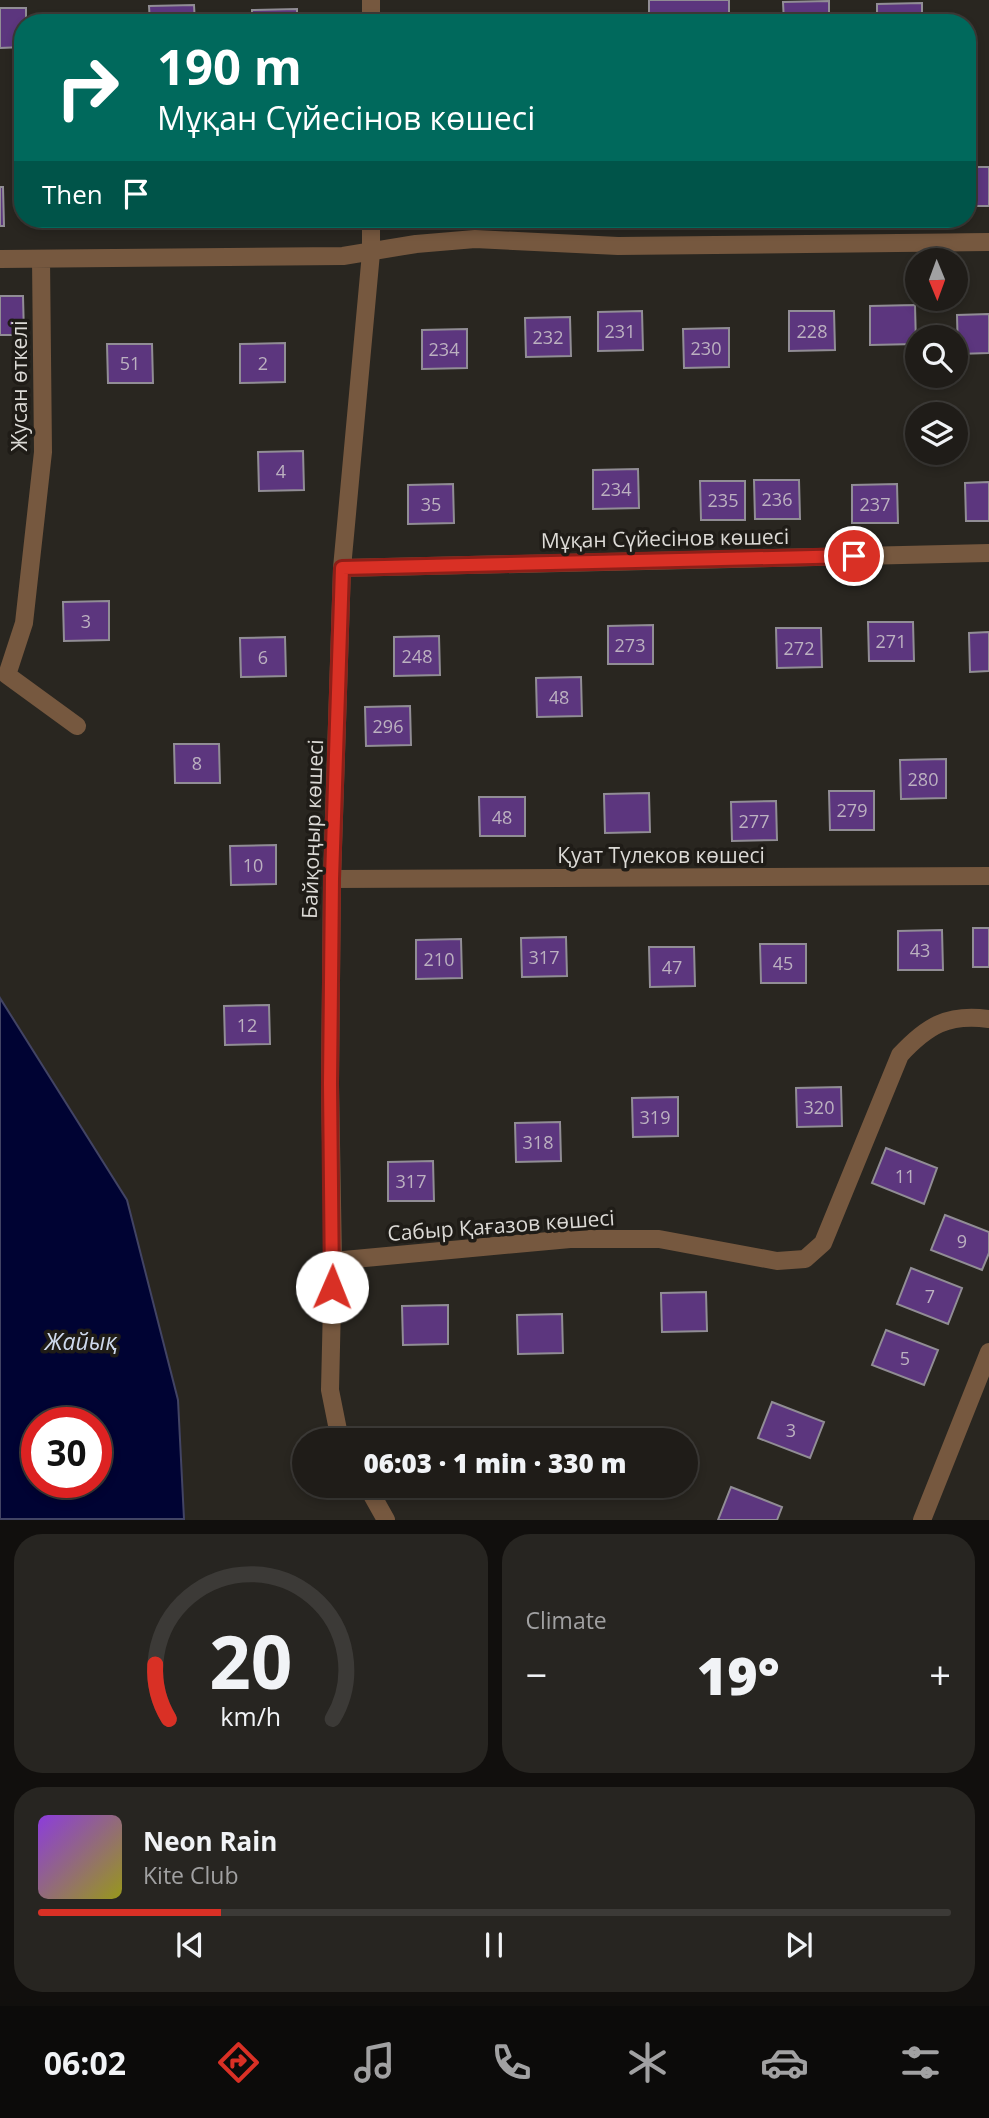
<!DOCTYPE html>
<html lang="en">
<head>
<meta charset="utf-8">
<style>
	body { margin:0; font-family:"Open Sans",sans-serif; background:#272521; color:#f1f3f6; height:100vh; display:flex; flex-direction:column; font-size:26px; white-space:nowrap }
	* { box-sizing:border-box; margin:0 }
	p { font-size:23px; color:#a1a1a2 }
	.icon { flex:none; width:38px; height:38px; fill:none; stroke:currentColor; stroke-width:2; stroke-linecap:round; stroke-linejoin:round }
	.map { position:relative; height:1520px; overflow:hidden }
	.drawer { display:flex; flex-direction:column; gap:14px; padding:14px; background:#110f0d; flex:1 }
	.drawer>* { flex:none }
	.banner { position:absolute; left:14px; top:14px; width:962px; height:214px; border-radius:28px; box-shadow:0 4px 10px #0003,0 0 0 2px #3c3a37; background:#00695c; color:#fff; overflow:hidden }
	.needle { width:46px; rotate:179deg }
	.tools { position:absolute; left:905px; top:248px; display:grid; gap:14px }
	.tools a { display:grid; place-items:center; width:63px; height:63px; border-radius:50%; background:#1f1c18; box-shadow:0 4px 10px #0003,0 0 0 2px #3c3a37; font-size:35px }
	.speed { position:absolute; left:21px; top:1407px; display:flex; gap:14px; font-size:35px; font-weight:700; text-align:center }
	.speed>* { display:grid; place-content:center; width:91px; height:91px; border-radius:50%; background:#1f1c18; box-shadow:0 4px 10px #0003,0 0 0 2px #3c3a37; line-height:1 }
	.speed .limit { border:10px solid #d22; background:#fff; color:#111 }
	.pin { position:absolute; display:grid; place-items:center; width:60px; height:60px; color:#fff; margin:-30px; border:4px solid #fff; border-radius:50%; box-shadow:0 2px 7px #0007 }
	.me { position:absolute; width:77px; margin:-38px; rotate:1deg; stroke-linejoin:round; filter:drop-shadow(0 0 5px #0008) }
	.turn { display:flex; align-items:center; gap:24px; height:147px; padding:0 28px; font-size:32px }
	.turn .icon { width:91px; height:91px; stroke-width:2.5 }
	.turn b { display:block; font-size:49px; line-height:60px }
	.then { display:flex; align-items:center; height:66px; padding:0 28px; background:#0003; gap:14px; font-size:26px }
	.big { font-size:52px; font-weight:800; line-height:1.1 }
	.drawer .tile { flex:1; display:flex; flex-direction:column; justify-content:center; gap:10px; min-width:0; padding:0 24px; border-radius:28px; background:#272521 }
	.drawer .dial { align-items:center; gap:0 }
	.dial svg { height:182px; overflow:visible; fill:none; stroke:#3c3a37; stroke-width:7; stroke-linecap:round; text-anchor:middle }
	.dial text { fill:#f1f3f6; stroke:none }
	.song { display:flex; align-items:center; gap:21px }
	.cover { width:84px; height:84px; border-radius:10px; background:linear-gradient(135deg,hsl(270 70% 55%),hsl(60 70% 35%)) }
	.played { height:7px; border-radius:4px; background:linear-gradient(90deg,#d93025 20%,#3c3a37 20%) }
	.keys { display:flex; justify-content:space-around; direction:ltr }
	.heat { display:flex; justify-content:space-between; align-items:center; font-size:38px; direction:ltr }
	.drawer .tiles { flex:1; display:grid; gap:14px; grid-template-columns:1fr 1fr }
	.tile:last-child { grid-column:span 2 }
	.trip { position:absolute; left:292px; top:1428px; width:406px; height:70px; border-radius:35px; background:#1f1c18; box-shadow:0 4px 10px #0003,0 0 0 2px #3c3a37; font-weight:800; line-height:70px; text-align:center }
	.dock { display:flex; height:112px; justify-content:space-around; align-items:center; background:#0c0b0a; color:#a1a1a2 }
	.dock .icon { width:49px; height:49px }
	.dock .on { color:#d93025 }
	.dock b { font-size:32px; color:#f1f3f6 }
	.map>svg:first-child { display:block }
</style>
</head>
<body>
<div class="map">
<svg width="989" height="1520" viewBox="0 0 989 1520">
	<rect width="100%" height="100%" fill="#292620"/>
	<path fill="#000333" stroke="#424464" stroke-width="2" fill-rule="evenodd" d="M0 998 127 1200 178 1400 184 1519H0ZM37 1423H96V1482H37Z"/>
	<path fill="#5c367e" stroke="#918d95" stroke-width="2" d="M649 0H729V23H649Z
		M829 1V23H784L783 2Z
		M922 3V23H877V4Z
		M194 5 195 23H150L149 6Z
		M0 8H26V23H23V47L0 48Z
		M297 9V23H252V10Z
		M968 167H989V206H968Z
		M0 187H3L4 226H0Z
		M93 219H138V222L93 223Z
		M221 219H266V220L221 221Z
		M0 296H23L24 335H0Z
		M915 305 916 344 870 345V306Z
		M642 311 643 350 598 351V312Z
		M789 311H834L835 350 789 351Z
		M989 314V353L958 354 957 315Z
		M570 317 571 356 526 357 525 318Z
		M729 328V367L684 368 683 329Z
		M467 329V368L422 369V330Z
		M285 343V382L240 383V344Z
		M107 344H152L153 383H108Z
		M303 451 304 490 259 491 258 452Z
		M638 469 639 508 593 509V470Z
		M754 480H799L800 519H755Z
		M700 481H745V520H701Z
		M989 482V521H966L965 483Z
		M453 484 454 523 408 524V485Z
		M897 484 898 523H852V485Z
		M109 601V640L64 641 63 602Z
		M868 622H913L914 661H869Z
		M653 625V664H608V626Z
		M776 628H821L822 667 777 668Z
		M989 632V671L970 672 969 633Z
		M439 636 440 675 394 676V637Z
		M285 637 286 676 241 677 240 638Z
		M581 677 582 716 537 717 536 678Z
		M410 706 411 745 366 746 365 707Z
		M174 744H219L220 783H175Z
		M946 759V798L901 799 900 760Z
		M829 791H874V830H830Z
		M649 793 650 832 605 833 604 794Z
		M479 797H525V836H480Z
		M776 801 777 840 732 841 731 802Z
		M276 845V884L231 885 230 846Z
		M973 928H989V967H973Z
		M942 930 943 970H898V931Z
		M566 937 567 976 522 977 521 938Z
		M461 939 462 978 416 979V940Z
		M760 944H806V983H761Z
		M649 947H694L695 986 650 987Z
		M269 1005 270 1044 225 1045 224 1006Z
		M841 1087 842 1126 797 1127 796 1088Z
		M678 1097V1136L633 1137 632 1098Z
		M560 1122 561 1161 516 1162 515 1123Z
		M886 1148 937 1168 924 1204 872 1183Z
		M433 1161 434 1201H388V1162Z
		M945 1215 989 1232V1253L982 1270 931 1250Z
		M911 1268 962 1288 948 1324 897 1304Z
		M706 1292 707 1331 662 1332 661 1293Z
		M448 1305V1344L403 1345 402 1306Z
		M562 1314 563 1353 518 1354 517 1315Z
		M886 1330 938 1350 924 1385 872 1365Z
		M772 1402 824 1422 810 1458 758 1438Z
		M559 1486H604V1495H559Z
		M731 1487 782 1507 777 1520H718Z"/>
	<g fill="none" stroke-linecap="round" stroke-linejoin="round">
		<path stroke="#76583f" stroke-width="18" d="M371 23V0
			M0 259 343 256 416 244 475 239 618 246 989 242
			M41 259 43 452 24 623 7 675 77 726
			M342 568 989 553
			M332 879 989 876
			M333 1261 570 1239H659L777 1261 805 1259 823 1243 900 1055C927 1026 948 1013 989 1019
			M343 1440 338 1430 330 1390 333 1261 330 1084 332 879 342 568 371 253V219
			M367 1486 386 1520
			M922 1520 989 1352"/>
	</g>
	<g fill="none" stroke-linecap="round" stroke-linejoin="round">
		<defs>
			<path id="route" d="M332 1287 330 1084 332 879 342 568 854 556"/>
		</defs>
		<use href="#route" stroke="#8d1f18" stroke-width="18"/>
		<use href="#route" stroke="#d93025" stroke-width="12"/>
	</g>
	<g text-anchor="middle" dominant-baseline="central" stroke-width="7" stroke-linejoin="round" paint-order="stroke">
		<g font-size="18" fill="#bcb1c0">
			<text x="620" y="331">231</text>
			<text x="812" y="331">228</text>
			<text x="548" y="337">232</text>
			<text x="706" y="348">230</text>
			<text x="444" y="349">234</text>
			<text x="130" y="363">51</text>
			<text x="263" y="363">2</text>
			<text x="281" y="471">4</text>
			<text x="616" y="489">234</text>
			<text x="777" y="499">236</text>
			<text x="723" y="500">235</text>
			<text x="431" y="504">35</text>
			<text x="875" y="504">237</text>
			<text x="86" y="621">3</text>
			<text x="891" y="641">271</text>
			<text x="630" y="645">273</text>
			<text x="799" y="648">272</text>
			<text x="417" y="656">248</text>
			<text x="263" y="657">6</text>
			<text x="559" y="697">48</text>
			<text x="388" y="726">296</text>
			<text x="197" y="763">8</text>
			<text x="923" y="779">280</text>
			<text x="852" y="810">279</text>
			<text x="502" y="817">48</text>
			<text x="754" y="821">277</text>
			<text x="253" y="865">10</text>
			<text x="920" y="950">43</text>
			<text x="544" y="957">317</text>
			<text x="439" y="959">210</text>
			<text x="783" y="963">45</text>
			<text x="672" y="967">47</text>
			<text x="247" y="1025">12</text>
			<text x="819" y="1107">320</text>
			<text x="655" y="1117">319</text>
			<text x="538" y="1142">318</text>
			<text x="905" y="1176">11</text>
			<text x="411" y="1181">317</text>
			<text x="962" y="1241">9</text>
			<text x="930" y="1296">7</text>
			<text x="905" y="1358">5</text>
			<text x="791" y="1430">3</text>
		</g>
		<g font-size="21" fill="#dcdad6" stroke="#1f1c17">
			<text transform="translate(19 386) rotate(-90)">Жусан өткелі</text>
			<text transform="translate(665 538) rotate(-1)">Мұқан Сүйесінов көшесі</text>
			<text transform="translate(312 829) rotate(-88)">Байқоңыр көшесi</text>
			<text x="661" y="855">Қуат Түлеков көшесі</text>
			<text transform="translate(501 1225) rotate(-4)">Сабыр Қағазов көшесі</text>
		</g>
		<g font-size="23" font-style="italic" fill="#ced9ed" stroke="#1f1c17">
			<text x="81" y="1341">Жайық</text>
		</g>
	</g>
</svg>
<div class="tools">
<a><svg class="needle" viewBox="-14 -14 28 28"><path d="M0-13l5 13h-10z" fill="#e53935"/><path d="M0 13l5-13h-10z" fill="#a1a1a2"/></svg></a>
<a><svg class="icon" aria-label="search" viewBox="0 0 24 24"><circle cx="10" cy="10" r="6"/><path d="M15 15l6 6"/></svg></a>
<a><svg class="icon" aria-label="layers" viewBox="0 0 24 24"><path d="M12 4l9 5-9 5-9-5zM3 14l9 5 9-5"/></svg></a>
</div>
<div class="speed"><div class="limit">30</div></div>
<div class="pin" style="left:854px;top:556px;background:#d93025"><svg class="icon" aria-label="arrive" viewBox="0 0 24 24"><path d="M6 21V4h12l-3 4 3 4H6"/></svg></div>
<svg class="me" style="left:332px;top:1287px" viewBox="-20 -20 40 40"><circle r="19" fill="#fff"/><path d="M0-13L10 11 0 6-10 11z" fill="#d93025"/></svg>
<div class="trip">06:03 · 1 min · 330 m</div>
<div class="banner">
<div class="turn"><svg class="icon" aria-label="right" viewBox="0 0 24 24"><path d="M7 20v-9h11M14 6l5 5-5 5"/></svg><div><b>190 m</b>Мұқан Сүйесінов көшесі</div></div>
<div class="then">Then<svg class="icon" aria-label="arrive" viewBox="0 0 24 24"><path d="M6 21V4h12l-3 4 3 4H6"/></svg></div>
</div>
</div>
<section class="drawer">
<div class="tiles">
<div class="tile dial"><svg viewBox="0 0 100 80">
<path d="M14 69A42 42 0 1 1 86 69"/>
<path d="M14 69A42 42 0 0 1 8 45" stroke="#d93025"/>
<text x="50" y="56" font-size="32" font-weight="700">20</text>
<text x="50" y="72" font-size="11">km/h</text>
</svg></div>
<div class="tile"><p>Climate</p>
<div class="heat"><a>−</a><b class="big">19°</b><a>+</a></div>
</div>
<div class="tile">
<div class="song"><i class="cover"></i><div><b>Neon Rain</b><p>Kite Club</p></div></div>
<div class="played"></div>
<div class="keys"><svg class="icon" aria-label="previous" viewBox="0 0 24 24"><path d="M18 5L8 12l10 7zM5 5v14"/></svg><svg class="icon" aria-label="pause" viewBox="0 0 24 24"><path d="M8 5v14M16 5v14"/></svg><svg class="icon" aria-label="next" viewBox="0 0 24 24"><path d="M6 5l10 7-10 7zM19 5v14"/></svg></div>
</div>
</div>
</section>
<nav class="dock">
<b>06:02</b>
<svg class="icon on" aria-label="directions" viewBox="0 0 24 24"><path d="M12 3l9 9-9 9-9-9zM9 14v-3h6M13 9l2 2-2 2"/></svg>
<svg class="icon" aria-label="music" viewBox="0 0 24 24"><path d="M9 18V5l10-2v13"/><circle cx="6" cy="18" r="3"/><circle cx="16" cy="16" r="3"/></svg>
<svg class="icon" aria-label="phone" viewBox="0 0 24 24"><path d="M5 4h4l2 5-3 2q2 4 5 5l2-3 5 2v4C11 20 4 13 5 4z"/></svg>
<svg class="icon" aria-label="climate" viewBox="0 0 24 24"><path d="M12 3v18M4 7l16 10M4 17L20 7"/></svg>
<svg class="icon" aria-label="car" viewBox="0 0 24 24"><path d="M5 17H2v-5l4-1 3-4h7l3 4 3 1v5h-3M9 17h6M6 11h13"/><circle cx="7" cy="17" r="2"/><circle cx="17" cy="17" r="2"/></svg>
<svg class="icon" aria-label="filters" viewBox="0 0 24 24"><path d="M4 7h16M4 17h16"/><circle cx="9" cy="7" r="2"/><circle cx="15" cy="17" r="2"/></svg>
</nav>
</body>
</html>
